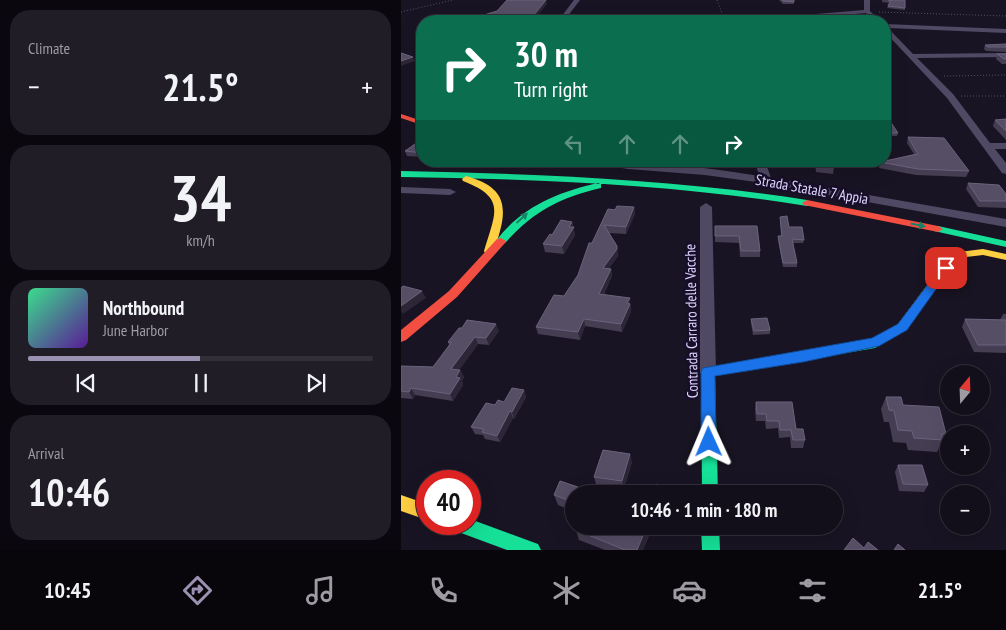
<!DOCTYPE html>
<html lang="en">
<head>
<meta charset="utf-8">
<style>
	body { margin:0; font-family:"PT Sans Narrow",sans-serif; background:#201d27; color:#f1f3f6; height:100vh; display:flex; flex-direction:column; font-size:19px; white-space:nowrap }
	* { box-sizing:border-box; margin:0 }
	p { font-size:16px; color:#9d9ca2 }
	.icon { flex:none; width:28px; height:28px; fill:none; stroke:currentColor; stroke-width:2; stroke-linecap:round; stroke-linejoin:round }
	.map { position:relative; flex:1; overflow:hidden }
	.sheet { display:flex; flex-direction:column; gap:10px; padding:10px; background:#0a080e; width:401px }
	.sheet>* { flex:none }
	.hud { position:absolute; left:15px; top:15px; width:475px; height:152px; border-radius:20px; box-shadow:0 5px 20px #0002,0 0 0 1px #322f39; background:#0b6e4f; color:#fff; overflow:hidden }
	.needle { width:32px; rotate:19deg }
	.fabs { position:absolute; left:539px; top:365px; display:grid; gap:10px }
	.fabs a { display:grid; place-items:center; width:50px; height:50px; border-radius:50%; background:#130f1a; box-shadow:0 5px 20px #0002,0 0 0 1px #322f39; font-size:25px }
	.speed { position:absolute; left:15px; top:470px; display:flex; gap:10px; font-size:25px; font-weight:700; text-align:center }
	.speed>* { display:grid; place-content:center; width:65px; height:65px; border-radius:50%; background:#130f1a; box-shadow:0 5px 20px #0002,0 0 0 1px #322f39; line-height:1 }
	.speed .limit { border:8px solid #d22; background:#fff; color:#111 }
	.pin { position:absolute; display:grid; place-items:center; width:42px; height:42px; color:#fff; margin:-21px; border-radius:10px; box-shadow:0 2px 8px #0006 }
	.me { position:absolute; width:55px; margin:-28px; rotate:359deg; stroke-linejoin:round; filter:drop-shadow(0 0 4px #0008) }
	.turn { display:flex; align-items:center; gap:18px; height:105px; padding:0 15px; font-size:22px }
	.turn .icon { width:65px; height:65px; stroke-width:2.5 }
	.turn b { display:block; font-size:35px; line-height:42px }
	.lanes { display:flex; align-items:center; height:48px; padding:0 15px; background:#0003; justify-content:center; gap:25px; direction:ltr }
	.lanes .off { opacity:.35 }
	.big { font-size:38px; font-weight:800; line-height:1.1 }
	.sheet .card { flex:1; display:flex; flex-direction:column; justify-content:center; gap:8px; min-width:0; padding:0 18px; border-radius:20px; background:#201d27 }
	.sheet .dial { align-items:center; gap:0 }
	.dial b { font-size:65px; line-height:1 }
	.song { display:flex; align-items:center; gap:15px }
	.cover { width:60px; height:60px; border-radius:8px; background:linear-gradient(135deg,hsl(150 70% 55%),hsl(270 70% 35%)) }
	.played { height:5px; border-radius:2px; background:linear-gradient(90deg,#9b92b2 50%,#322f39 50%) }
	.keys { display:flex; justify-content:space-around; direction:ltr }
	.heat { display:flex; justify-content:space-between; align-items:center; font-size:28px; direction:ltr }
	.trip { position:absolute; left:164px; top:485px; width:278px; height:50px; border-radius:25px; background:#130f1a; box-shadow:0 5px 20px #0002,0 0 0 1px #322f39; font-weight:800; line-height:50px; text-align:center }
	.tab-bar { display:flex; height:80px; justify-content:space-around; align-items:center; background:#08060a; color:#9d9ca2 }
	.tab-bar .icon { width:35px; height:35px }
	.tab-bar .active { color:#9b92b2 }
	.tab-bar b { font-size:22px; color:#f1f3f6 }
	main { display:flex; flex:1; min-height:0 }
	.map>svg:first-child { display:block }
</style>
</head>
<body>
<main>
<section class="sheet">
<div class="card"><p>Climate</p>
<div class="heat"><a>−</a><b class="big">21.5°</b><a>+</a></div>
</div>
<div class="card dial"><b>34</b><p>km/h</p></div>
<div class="card">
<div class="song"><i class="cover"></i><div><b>Northbound</b><p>June Harbor</p></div></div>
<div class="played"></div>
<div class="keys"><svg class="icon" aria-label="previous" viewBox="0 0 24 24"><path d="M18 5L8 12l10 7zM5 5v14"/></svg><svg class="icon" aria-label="pause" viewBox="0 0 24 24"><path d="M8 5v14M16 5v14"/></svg><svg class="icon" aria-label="next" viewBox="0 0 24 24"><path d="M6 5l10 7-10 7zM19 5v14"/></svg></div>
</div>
<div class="card"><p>Arrival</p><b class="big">10:46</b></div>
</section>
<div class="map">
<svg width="605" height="550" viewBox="0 0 605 550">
	<rect width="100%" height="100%" fill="#191423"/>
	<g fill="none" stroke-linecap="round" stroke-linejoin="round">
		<path stroke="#495466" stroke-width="1" stroke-dasharray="1 2" stroke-linecap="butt" d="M316 0 324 21
			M0 12 52 0
			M478 12 605 16
			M543 76 605 75
			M560 96H605"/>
		<path fill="#4f4964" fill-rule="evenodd" d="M173 0H179L163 21H157Z
			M463 0H469V11L479 21H473L465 13 373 21H353L356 19 463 10Z
			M484 24 605 29V33L487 28 512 54 605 53V57L516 58 552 94 589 143H605V149H594L605 163V174L601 173 546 98 484 32Z
			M192 161C247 161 304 167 358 176L354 161H364L370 178 605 219V227L355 182 304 175 227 169 197 164Z
			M0 187 49 189 55 192 49 195 0 193Z
			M305 203 311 207 315 372 313 377 307 379 301 377 299 372V207Z"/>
		<path fill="#16e098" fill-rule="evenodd" d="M0 171C136 174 271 179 406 200L411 203 406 206C271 184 136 179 0 177Z
			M197 183 200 184V188C158 198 133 211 104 243L100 244 95 241C120 207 157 192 197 183Z
			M537 226 605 241V247L533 231 532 229Z
			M489 329 493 331 495 334 493 337 474 348 314 376 317 494H301L300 372 302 368 471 339Z
			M69 519 137 544 140 550H106L52 530 49 524H69Z
			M300 526H318L319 550H301Z"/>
		<path fill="#ffcf43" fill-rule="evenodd" d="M65 176C96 185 108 198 99 231 97 238 95 246 92 253H84L83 251C94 213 106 198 62 181L61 179Z
			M582 249 605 254V260L582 255 557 258 505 330 493 337H485L483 334 485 331 497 324 550 253Z
			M0 495 26 504V520L0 511Z"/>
		<path fill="#f24e42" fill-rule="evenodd" d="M0 114 21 121V125L0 118Z
			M406 200 537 226 542 229 537 232 403 205 401 203Z
			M100 238 105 241 104 243 56 297 5 340 0 342V330L48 291 96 239Z"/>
	</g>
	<path fill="#453d52" d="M378 0H393V4H382Z
		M481 0H504V10L486 8 489 3 481 2Z
		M605 44V52L585 51 583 49 584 45Z
		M596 54H605V64H601L595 59Z
		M484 115 497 133 496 136H484Z
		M605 119V140L592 126 594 120Z
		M507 137 568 171 565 177 515 175 478 168 479 162 513 154 506 143Z
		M21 139V157L6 156 4 151Z
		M367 161H398L383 162V167H369Z
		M414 161H432L433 167 432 174 415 172Z
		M567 183 605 194V208L577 207 565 189Z
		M233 207 234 214 225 234 208 233 217 253V256L208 268 210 269 211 276 203 294 230 306V312L221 332 184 326 179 340 137 334 135 327 163 296 177 275 191 243 214 210Z
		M379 217 388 227 403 240 402 243H392L396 263V267H382L377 240V236H380L379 221Z
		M171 222 174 235 163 254 144 252 142 244 151 235Z
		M314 226H356L359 251V257H339L338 243 314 242Z
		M602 314H605V353L573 352 561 327 564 319 599 320Z
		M350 319 369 330V334L352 335 350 323Z
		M98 331 88 345 77 344 58 370H59L63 377 61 381 62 385 52 401 14 395 12 399 0 398V366L32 367 48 345 47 342Z
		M123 390 125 397 113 419 112 418 99 442 84 439 82 435 74 434 70 427 103 402Z
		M485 397 502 405 545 434 536 452 507 450 505 443 492 442 488 422H483L480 409Z
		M355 402 395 429 404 440 402 448H390L389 437 378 438 377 428 365 429 364 421H355L354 409Z
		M231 462 223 489 195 484 193 477Z
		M497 465 527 485 523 492 498 491 494 472Z
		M179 492 172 494V511L157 505 153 495Z
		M177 526H252L242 550H204L178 540 175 530Z"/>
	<path fill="#2c2637" d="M141 0H147L145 1 146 4 132 21H128Z
		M12 57 14 61 0 66V61Z
		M233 207 234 214 225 234V227Z
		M171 222 174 235 163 254 161 246 168 227Z
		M216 246 217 256 203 275 202 268Z
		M210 269 211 276 199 301 198 294Z
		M21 291 25 298 2 314 0 311V306Z
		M229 298 230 312 221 332 220 324 226 303Z
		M183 319 184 326 179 340 177 332Z
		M95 324 98 331 88 345 85 338Z
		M74 337 77 344 54 376 50 369Z
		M59 370 63 377 61 381 62 385 52 401 49 394 55 377Z
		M10 388 14 395 12 399 8 392Z
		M123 390 125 397 113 419 111 412Z
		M109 411 112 418 99 442 96 436Z
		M229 454 231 462 223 489 221 481Z
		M246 526H252L242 550H236Z"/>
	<path fill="#564e65" stroke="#6b637d" d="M106 0H145L128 21H63L96 11Z
		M381 0H393V2L382 1Z
		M487 0H504V8L487 6 490 0Z
		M605 44V47H587L584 45Z
		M0 53 12 57 0 61Z
		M596 54H605V59H603Z
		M484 115H485L497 133H484Z
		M605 119V131L594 120Z
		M507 137 543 138 568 171 517 169 479 162 517 154Z
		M21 139V153L4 151Z
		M416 161H432L433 167 416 166Z
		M567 183 598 185 605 194V201H579Z
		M216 206 233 207 225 227 203 225 216 246V249L202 268 210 269 198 294 229 298 226 303 229 304 220 324 183 319 177 332 135 327 153 295 163 296 177 275 188 243H191L207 209 214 210Z
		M386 216 388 227H401L403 240 391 239 396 263H382L377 236H381L379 217Z
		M160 220 171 222 168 227H173L161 246 142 244 149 234 151 235Z
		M314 226H356L359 251H340L338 236H314Z
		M2 286 21 291 0 306V288Z
		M366 318 369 330 353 331 350 319Z
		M564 319 605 320V345H577Z
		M66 320 95 324 85 338 74 337 50 369 59 370 55 377 59 378 49 394 10 388 8 392 0 391V366L32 367 50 343 47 342 58 328H61Z
		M111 388 123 390 111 412 109 411 96 436 81 432 83 429 70 427 85 403 94 405 97 400 103 402Z
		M485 397H500L502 405 538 407 545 434H540L542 440 513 438 511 431 497 430 493 411 488 410Z
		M355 402H391L395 429H402L404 440H392L390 430H379L378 421H366L365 414H356Z
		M202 450 229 454 221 481 193 477Z
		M497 465H521L527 485 502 484Z
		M159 481 177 487 176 491 183 494H172V502L153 495Z
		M255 484 263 488 260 494H250Z
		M177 526H246L236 550H224L175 530Z
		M452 538 463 548 467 542 477 550H443Z
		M497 544 504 550H493Z"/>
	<defs><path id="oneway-solid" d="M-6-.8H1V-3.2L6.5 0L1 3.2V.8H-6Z" transform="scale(1.25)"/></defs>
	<g fill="#168266">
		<use href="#oneway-solid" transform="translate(121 218) rotate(-42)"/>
		<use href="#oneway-solid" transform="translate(517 225) rotate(12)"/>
	</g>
	<path fill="#1a73e8" stroke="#114b97" d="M545 265 550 268 506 330 478 346 402 362 314 376 315 442 313 447 308 449 302 447 300 442V372L302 368 471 338 497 324 541 266Z"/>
	<g text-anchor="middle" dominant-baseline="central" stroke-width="5" stroke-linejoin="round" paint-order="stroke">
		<g font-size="15" fill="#e1d6ff" stroke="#170e29">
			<text transform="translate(411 189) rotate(10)">Strada Statale 7 Appia</text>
			<text transform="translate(290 321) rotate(-91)">Contrada Carraro delle Vacche</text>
		</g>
	</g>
</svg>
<div class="fabs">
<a><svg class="needle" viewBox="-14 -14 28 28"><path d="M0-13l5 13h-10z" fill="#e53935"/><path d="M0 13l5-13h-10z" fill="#9d9ca2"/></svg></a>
<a>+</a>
<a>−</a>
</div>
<div class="speed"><div class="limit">40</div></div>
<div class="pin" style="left:545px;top:268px;background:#d93025"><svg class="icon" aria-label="arrive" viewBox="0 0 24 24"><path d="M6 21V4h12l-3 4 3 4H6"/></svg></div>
<svg class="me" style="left:308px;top:442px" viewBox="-20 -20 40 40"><path d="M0-17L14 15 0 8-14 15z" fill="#1a73e8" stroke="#fff" stroke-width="4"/></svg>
<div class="trip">10:46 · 1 min · 180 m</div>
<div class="hud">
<div class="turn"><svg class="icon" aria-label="right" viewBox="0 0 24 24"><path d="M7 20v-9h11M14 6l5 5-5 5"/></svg><div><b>30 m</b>Turn right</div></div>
<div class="lanes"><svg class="icon off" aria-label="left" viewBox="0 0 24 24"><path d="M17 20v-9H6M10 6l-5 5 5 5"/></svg><svg class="icon off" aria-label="ahead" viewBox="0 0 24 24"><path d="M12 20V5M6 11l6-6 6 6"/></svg><svg class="icon off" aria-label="ahead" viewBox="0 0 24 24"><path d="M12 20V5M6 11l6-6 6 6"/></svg><svg class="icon" aria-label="right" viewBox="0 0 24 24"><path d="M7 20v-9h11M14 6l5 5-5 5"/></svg></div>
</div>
</div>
</main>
<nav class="tab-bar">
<b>10:45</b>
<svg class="icon active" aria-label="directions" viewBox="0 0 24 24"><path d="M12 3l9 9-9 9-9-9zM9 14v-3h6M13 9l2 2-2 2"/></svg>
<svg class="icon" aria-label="music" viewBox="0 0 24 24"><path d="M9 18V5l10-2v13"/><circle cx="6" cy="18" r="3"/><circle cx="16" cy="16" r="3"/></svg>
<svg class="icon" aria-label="phone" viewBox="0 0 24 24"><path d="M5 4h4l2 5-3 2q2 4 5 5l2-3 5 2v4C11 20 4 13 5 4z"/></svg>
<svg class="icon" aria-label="climate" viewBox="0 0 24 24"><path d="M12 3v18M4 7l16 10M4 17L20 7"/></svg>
<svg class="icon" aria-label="car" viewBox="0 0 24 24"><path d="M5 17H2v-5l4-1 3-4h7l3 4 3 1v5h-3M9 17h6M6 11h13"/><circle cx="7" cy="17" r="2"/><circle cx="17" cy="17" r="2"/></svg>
<svg class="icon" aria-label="filters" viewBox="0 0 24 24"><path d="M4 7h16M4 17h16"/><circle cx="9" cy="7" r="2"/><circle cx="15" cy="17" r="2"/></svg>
<b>21.5°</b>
</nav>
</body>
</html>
